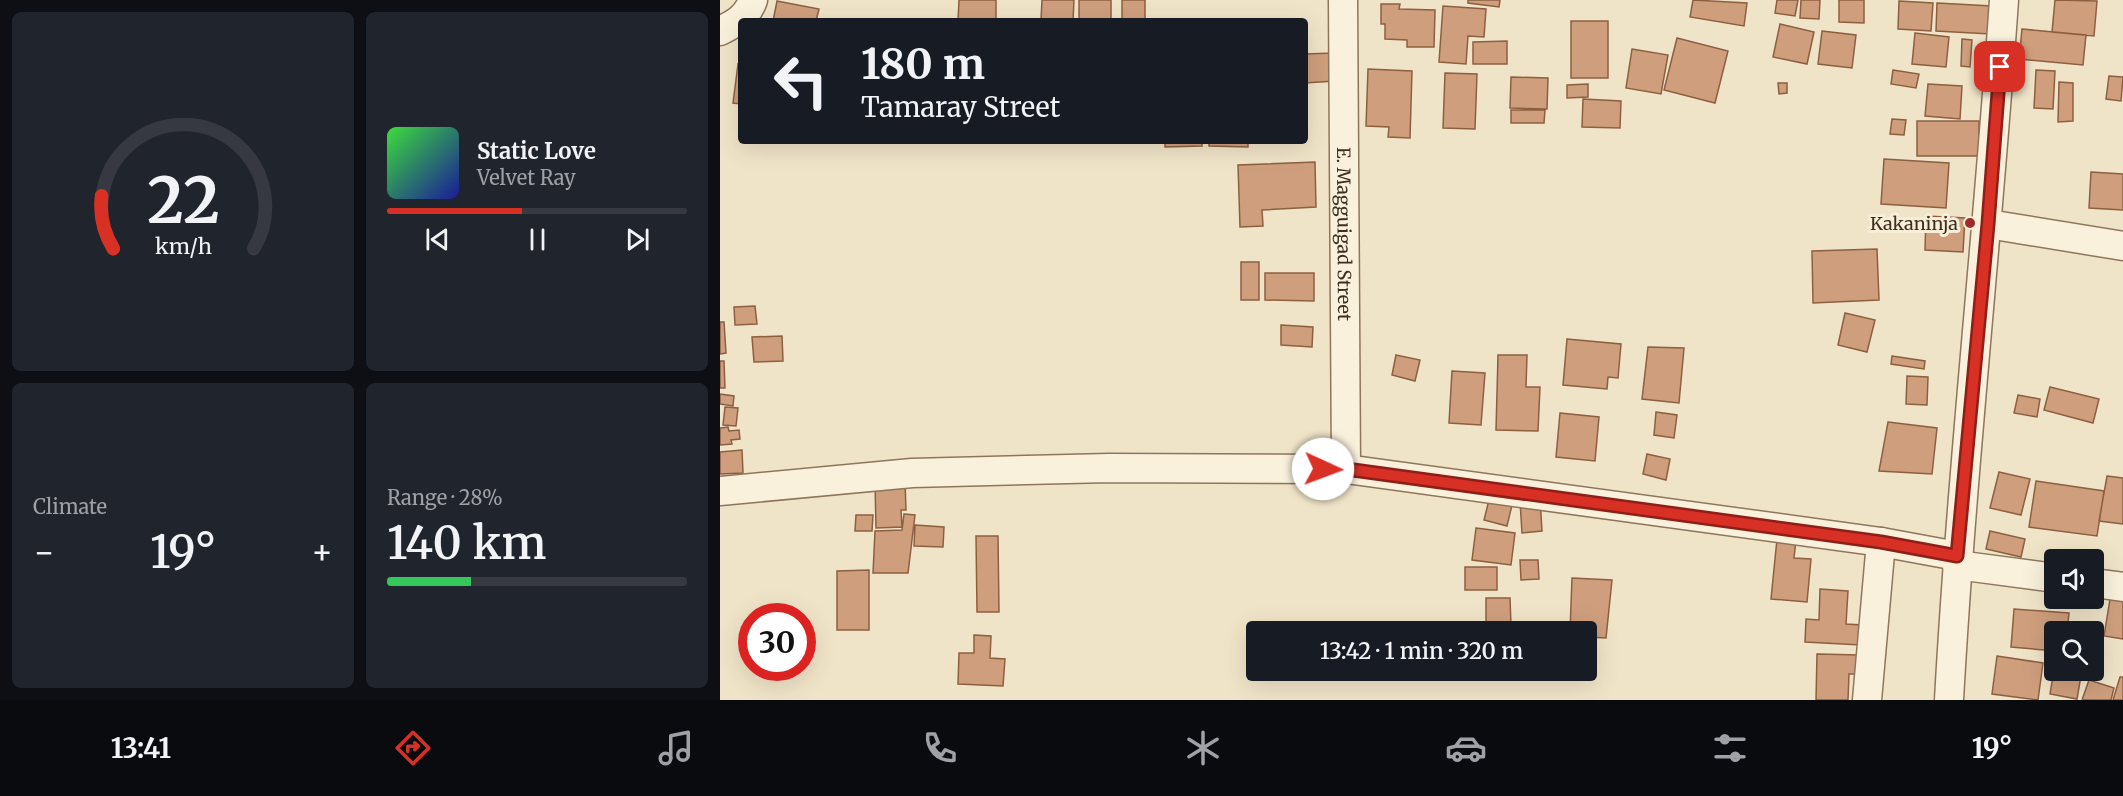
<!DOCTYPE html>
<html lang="en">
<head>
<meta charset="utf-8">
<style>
	body { margin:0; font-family:Merriweather,serif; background:#20242c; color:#f1f3f6; height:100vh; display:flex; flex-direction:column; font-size:22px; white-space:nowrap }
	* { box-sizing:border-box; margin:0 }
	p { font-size:20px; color:#9ea1a6 }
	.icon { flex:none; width:33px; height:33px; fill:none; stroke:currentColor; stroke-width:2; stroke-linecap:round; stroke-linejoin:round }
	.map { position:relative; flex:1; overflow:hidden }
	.details { display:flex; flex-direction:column; gap:12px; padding:12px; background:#0d0f14; width:720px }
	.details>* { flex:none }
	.hud { position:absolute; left:18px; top:18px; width:570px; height:126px; border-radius:6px; box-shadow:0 6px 24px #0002; background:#171b24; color:#f1f3f6; overflow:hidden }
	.fabs { position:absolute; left:1324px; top:549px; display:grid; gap:12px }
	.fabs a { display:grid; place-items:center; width:60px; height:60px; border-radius:6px; background:#171b24; box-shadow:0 6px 24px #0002; font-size:30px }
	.speed { position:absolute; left:18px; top:603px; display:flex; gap:12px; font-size:30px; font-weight:700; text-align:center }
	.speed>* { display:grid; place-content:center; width:78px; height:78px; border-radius:50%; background:#171b24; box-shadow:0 6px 24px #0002; line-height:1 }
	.speed .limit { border:9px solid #d22; background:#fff; color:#111 }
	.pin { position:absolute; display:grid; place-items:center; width:51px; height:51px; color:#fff; margin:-26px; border-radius:12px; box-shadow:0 3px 9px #0006 }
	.me { position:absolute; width:66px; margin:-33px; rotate:92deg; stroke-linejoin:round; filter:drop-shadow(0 0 4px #0008) }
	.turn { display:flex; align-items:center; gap:21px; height:126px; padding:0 24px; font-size:27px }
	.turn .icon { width:78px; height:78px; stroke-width:2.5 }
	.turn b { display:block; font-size:42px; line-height:51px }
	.big { font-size:45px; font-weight:600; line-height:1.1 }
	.details .card { flex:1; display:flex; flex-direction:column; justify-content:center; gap:9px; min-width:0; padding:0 21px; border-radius:9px; background:#20242c }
	.details .dial { align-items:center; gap:0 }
	.dial svg { height:156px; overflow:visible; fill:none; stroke:#363941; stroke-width:7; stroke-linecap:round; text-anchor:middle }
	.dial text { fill:#f1f3f6; stroke:none }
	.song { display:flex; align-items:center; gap:18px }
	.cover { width:72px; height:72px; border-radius:9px; background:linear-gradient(135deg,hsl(120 70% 55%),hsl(240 70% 35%)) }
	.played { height:6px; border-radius:3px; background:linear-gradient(90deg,#d93025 45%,#363941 45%) }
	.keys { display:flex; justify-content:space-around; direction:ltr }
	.heat { display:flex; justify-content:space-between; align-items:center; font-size:33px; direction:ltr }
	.charge { height:9px; border-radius:4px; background:linear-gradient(90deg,#34c759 28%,#363941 0) }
	.details .tiles { flex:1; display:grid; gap:12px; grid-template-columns:repeat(2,1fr) }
	.trip { position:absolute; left:526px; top:621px; width:351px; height:60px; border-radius:6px; background:#171b24; box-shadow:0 6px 24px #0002; font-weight:600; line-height:60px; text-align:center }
	.tabs { display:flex; height:96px; justify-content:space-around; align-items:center; background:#090b0e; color:#9ea1a6 }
	.tabs .icon { width:42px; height:42px }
	.tabs .active { color:#d93025 }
	.tabs b { font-size:27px; color:#f1f3f6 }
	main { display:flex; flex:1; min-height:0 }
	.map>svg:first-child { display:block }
</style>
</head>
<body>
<main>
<section class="details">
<div class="tiles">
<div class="card dial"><svg viewBox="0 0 100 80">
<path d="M14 69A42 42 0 1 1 86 69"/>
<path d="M14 69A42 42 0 0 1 8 42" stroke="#d93025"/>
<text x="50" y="56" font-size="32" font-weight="700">22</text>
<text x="50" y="72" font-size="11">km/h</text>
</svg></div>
<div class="card">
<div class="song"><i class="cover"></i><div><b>Static Love</b><p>Velvet Ray</p></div></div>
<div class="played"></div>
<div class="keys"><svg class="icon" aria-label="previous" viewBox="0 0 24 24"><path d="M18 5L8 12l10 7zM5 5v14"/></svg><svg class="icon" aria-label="pause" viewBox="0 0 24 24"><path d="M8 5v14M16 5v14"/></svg><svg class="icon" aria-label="next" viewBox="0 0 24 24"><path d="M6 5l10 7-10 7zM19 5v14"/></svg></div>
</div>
<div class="card"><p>Climate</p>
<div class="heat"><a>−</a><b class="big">19°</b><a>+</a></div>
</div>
<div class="card"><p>Range · 28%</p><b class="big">140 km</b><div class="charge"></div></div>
</div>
</section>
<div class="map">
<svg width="1403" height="700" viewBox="0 0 1403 700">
	<rect width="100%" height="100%" fill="#f0e4c8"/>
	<path fill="#cf9f7d" stroke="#8d5f41" stroke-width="1.5" d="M239 0H276V21H238Z
		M322 0H354L353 21 321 20Z
		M359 0H391V21H359Z
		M402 0H425V21H402Z
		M748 0H780L779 7 748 3Z
		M973 0 1027 3 1024 26 970 17Z
		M1057 0H1078L1075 16 1055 13Z
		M1081 0H1100L1099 19 1080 18Z
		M1119 0H1144V23L1119 22Z
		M1335 0 1377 1 1374 36 1332 32Z
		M57 1 99 9 96 21H53Z
		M1179 1 1213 3 1211 31 1178 29Z
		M1217 3 1272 6 1270 34 1216 31Z
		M661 4H680L679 9 715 10 714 47H687V40L665 39V24H661Z
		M723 6 766 9 764 37 748 36 746 64 719 62Z
		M851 21H888V78H851Z
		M1060 24 1094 32 1087 64 1053 57Z
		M1302 29 1366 35 1363 65 1299 59Z
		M1102 31 1136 35 1132 68 1098 64Z
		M1195 33 1229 37 1226 67 1192 64Z
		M957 38 1008 51 995 103 944 90Z
		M1242 39 1252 40 1250 67 1241 66Z
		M787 41V64H753V42Z
		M912 49 948 55 941 94 906 88Z
		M614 53 615 81 585 83V54Z
		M18 64 21 65V104L13 103Z
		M648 69 692 71 690 138 668 137 669 127 646 126Z
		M1173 70 1199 74 1196 88 1171 84Z
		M1316 70 1335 71 1333 109 1314 108Z
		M725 73 757 74 755 129 723 128Z
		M1389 76 1403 77 1401 101 1386 99Z
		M791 77 828 78 827 109 790 108Z
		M1339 82 1353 83V121L1338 122Z
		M1058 83H1067V93L1059 94Z
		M868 84V97L847 98V85Z
		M1208 84 1242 86 1240 119 1205 116Z
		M863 99 901 101 900 128 862 127Z
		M791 110H825L824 123H791Z
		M1172 119 1186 120 1184 135 1170 134Z
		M1197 121H1259V156H1197Z
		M445 141H482V146L445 147Z
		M489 141H528V147L489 146Z
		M1164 159 1229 163 1226 208 1161 204Z
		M595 162 596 207 542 210 543 226 520 227 518 165Z
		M1371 172 1403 174V210L1369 208Z
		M1206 216 1245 218 1243 252 1205 250Z
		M1157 249 1159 300 1093 303 1092 251Z
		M521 262H539V300H521Z
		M545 273H594V301L545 300Z
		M35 306 37 324 15 325 14 307Z
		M1125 313 1155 320 1147 352 1118 345Z
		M0 322H4L6 353 0 354Z
		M561 325 593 327 592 347 561 345Z
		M62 336 63 361 34 362 32 337Z
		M847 339 901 344 898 378 888 377 887 389 843 385Z
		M928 347 964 348 959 403 922 399Z
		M676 355 700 360 695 381 672 375Z
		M778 355H807L806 387H820L818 431 776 430Z
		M1172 356 1205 361 1204 369 1171 364Z
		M0 361H4L5 388H0Z
		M732 371 765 373 761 425 729 423Z
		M1187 376 1208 377 1207 405 1186 404Z
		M1330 387 1379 399 1373 423 1324 410Z
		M0 394 14 396 13 406 0 404Z
		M1298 395 1320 399 1317 417 1294 413Z
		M5 407 18 408 16 426 3 425Z
		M936 412 957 415 954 438 934 435Z
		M840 413 879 417 875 461 836 457Z
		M1168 422 1217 428 1212 474 1159 471Z
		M8 427 9 431 19 430 20 439 11 440 12 444 0 445V428Z
		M22 450 23 473 0 474V452Z
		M927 454 950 459 946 480 923 474Z
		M1279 472 1310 479 1301 515 1270 508Z
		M1387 476 1403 478V524L1379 521Z
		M1316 481 1384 491 1377 536 1309 527Z
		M185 482 186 510H181L182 527 156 528 155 483Z
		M820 499 822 531 802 533 800 501Z
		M769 500 792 505 787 526 764 520Z
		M184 514 195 515 188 573H153L155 531 182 530Z
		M136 515H153L152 531H135Z
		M195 525 224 527 223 547 194 546Z
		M756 528 795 533 791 565 752 560Z
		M1270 531 1305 539 1301 557 1266 549Z
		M256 536H278L279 612H257Z
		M1057 539 1076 540 1074 558 1091 559 1087 602 1051 599Z
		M800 560H818L819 579 801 580Z
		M745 567H777V590H745Z
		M149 570V630H117V571Z
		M852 578 892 580 886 638 867 637V632H850Z
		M1392 587 1403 589V639L1384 636Z
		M1100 589 1128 591 1126 624 1142 625 1141 645 1085 642 1086 619 1099 620Z
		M766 598H790L791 625H766Z
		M1294 609 1349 613 1347 632H1335V651L1291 647Z
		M254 635 271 636 270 658 285 659 283 686 238 684 239 653H254Z
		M1097 654 1140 655 1139 674H1129L1128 700H1096Z
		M1277 656 1323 663 1318 700 1272 694Z
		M1335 664V670H1362L1357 699 1330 694Z
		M1400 677H1403V700H1393Z
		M1369 680 1394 688 1391 700H1362Z"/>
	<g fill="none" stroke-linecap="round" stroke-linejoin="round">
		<defs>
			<g id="minor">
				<path id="s1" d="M623 0 626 469"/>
				<path d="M0 31C16 23 27 17 33 0"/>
				<path d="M1268 224 1403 246"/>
				<path d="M0 491 192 473 389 468 626 469 1161 542 1237 556"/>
				<path d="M1237 565 1335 578"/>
				<path d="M1374 583 1403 587"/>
				<path d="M1147 700 1161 542"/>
				<path d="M1229 700C1242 466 1268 234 1284 0"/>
			</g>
		</defs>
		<use href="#minor" stroke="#8d765c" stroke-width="31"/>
		<use href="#minor" stroke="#faf1dc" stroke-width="28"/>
	</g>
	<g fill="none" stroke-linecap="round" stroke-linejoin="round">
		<defs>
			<path id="route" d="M603 469H626L1161 542 1237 556 1268 224 1280 67"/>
		</defs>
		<use href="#route" stroke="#8d1f18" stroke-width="15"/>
		<use href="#route" stroke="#d93025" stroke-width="10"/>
	</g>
	<circle fill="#9e2a2b" stroke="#f7eed8" stroke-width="2" cx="1250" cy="223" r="6"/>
	<g text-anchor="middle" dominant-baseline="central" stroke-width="6" stroke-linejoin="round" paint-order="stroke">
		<g font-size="18" fill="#3d2e20" stroke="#f7eed8" text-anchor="end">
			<text x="1238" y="223">Kakaninja</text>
		</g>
		<g font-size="18" fill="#3d2e20" stroke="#f7eed8">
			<text stroke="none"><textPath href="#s1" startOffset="234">E. Magguigad Street</textPath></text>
		</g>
	</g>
</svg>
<div class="fabs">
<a><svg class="icon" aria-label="sound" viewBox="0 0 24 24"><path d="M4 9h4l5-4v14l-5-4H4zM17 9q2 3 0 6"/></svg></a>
<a><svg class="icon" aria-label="search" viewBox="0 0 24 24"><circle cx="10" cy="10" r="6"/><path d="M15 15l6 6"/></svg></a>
</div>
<div class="speed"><div class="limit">30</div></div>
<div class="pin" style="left:1280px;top:67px;background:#d93025"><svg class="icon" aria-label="arrive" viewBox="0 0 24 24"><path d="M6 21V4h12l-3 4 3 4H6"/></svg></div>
<svg class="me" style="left:603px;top:469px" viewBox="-20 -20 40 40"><circle r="19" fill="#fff"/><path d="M0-13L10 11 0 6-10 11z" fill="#d93025"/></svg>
<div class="trip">13:42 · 1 min · 320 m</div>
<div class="hud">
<div class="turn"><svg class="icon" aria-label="left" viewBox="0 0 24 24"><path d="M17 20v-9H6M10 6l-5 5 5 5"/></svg><div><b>180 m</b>Tamaray Street</div></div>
</div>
</div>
</main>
<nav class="tabs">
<b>13:41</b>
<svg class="icon active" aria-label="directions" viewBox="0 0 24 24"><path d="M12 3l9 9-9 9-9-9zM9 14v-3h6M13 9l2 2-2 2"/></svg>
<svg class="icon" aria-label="music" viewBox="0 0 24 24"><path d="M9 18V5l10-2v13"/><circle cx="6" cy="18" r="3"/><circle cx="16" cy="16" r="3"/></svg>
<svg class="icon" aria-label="phone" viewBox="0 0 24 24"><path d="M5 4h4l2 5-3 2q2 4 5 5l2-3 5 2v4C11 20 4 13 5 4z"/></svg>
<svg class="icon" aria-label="climate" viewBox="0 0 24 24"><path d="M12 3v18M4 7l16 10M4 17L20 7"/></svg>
<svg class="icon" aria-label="car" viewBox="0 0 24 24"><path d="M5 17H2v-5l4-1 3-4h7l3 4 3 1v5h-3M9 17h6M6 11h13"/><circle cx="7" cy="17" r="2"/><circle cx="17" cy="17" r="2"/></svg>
<svg class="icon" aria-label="filters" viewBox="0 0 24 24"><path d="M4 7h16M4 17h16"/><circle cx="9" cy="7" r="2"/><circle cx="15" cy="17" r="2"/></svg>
<b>19°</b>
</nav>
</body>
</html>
